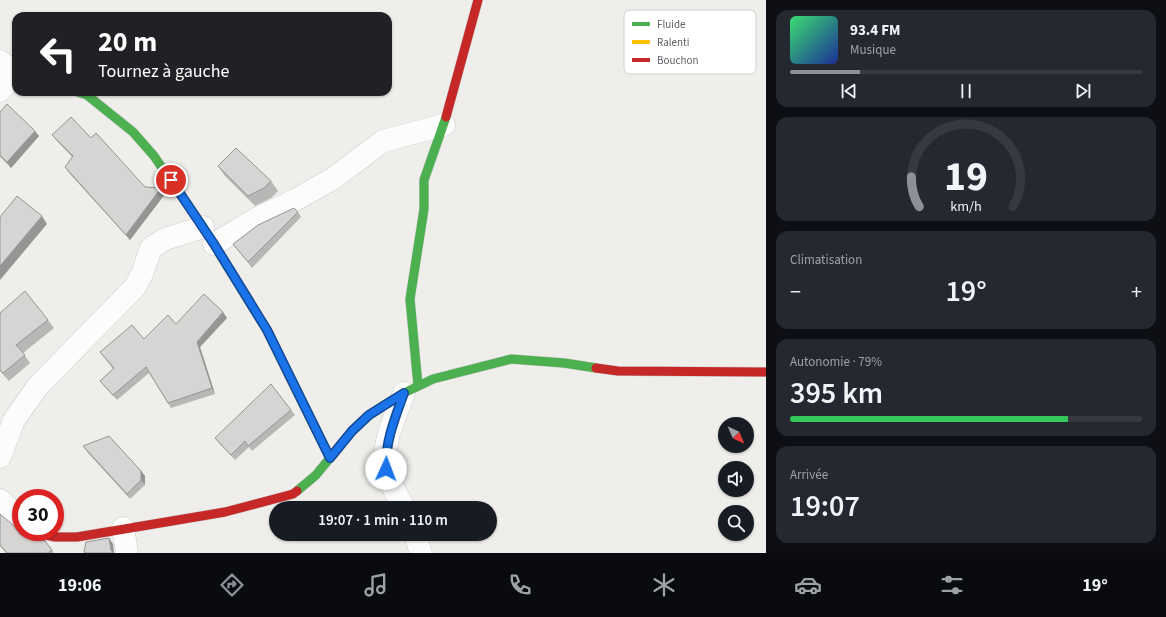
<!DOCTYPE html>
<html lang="fr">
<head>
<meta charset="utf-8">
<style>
	body { margin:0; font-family:"Source Sans 3",sans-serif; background:#242831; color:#f1f3f6; height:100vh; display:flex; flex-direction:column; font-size:15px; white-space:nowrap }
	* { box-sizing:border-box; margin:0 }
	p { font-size:13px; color:#9ea1a6 }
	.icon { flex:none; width:22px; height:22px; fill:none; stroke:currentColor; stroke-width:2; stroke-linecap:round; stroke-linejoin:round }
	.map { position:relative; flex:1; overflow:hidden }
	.sheet { display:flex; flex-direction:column; gap:10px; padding:10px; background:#0d0f14; width:400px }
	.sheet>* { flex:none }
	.guide { position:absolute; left:12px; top:12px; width:380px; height:84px; border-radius:12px; box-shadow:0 1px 3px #0004; background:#202124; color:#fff; overflow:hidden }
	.needle { width:26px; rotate:136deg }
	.buttons { position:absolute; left:718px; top:417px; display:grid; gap:8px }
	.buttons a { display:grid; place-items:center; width:36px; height:36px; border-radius:50%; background:#171b24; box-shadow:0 1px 3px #0004; font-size:20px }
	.speed { position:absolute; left:12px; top:489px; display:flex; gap:8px; font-size:20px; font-weight:700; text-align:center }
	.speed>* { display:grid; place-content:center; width:52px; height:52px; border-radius:50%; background:#171b24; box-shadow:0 1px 3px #0004; line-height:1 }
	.speed .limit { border:6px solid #d22; background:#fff; color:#111 }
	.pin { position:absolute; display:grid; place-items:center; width:34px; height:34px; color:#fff; margin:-17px; border:2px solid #fff; border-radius:50%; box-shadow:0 1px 4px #0007 }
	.me { position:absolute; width:44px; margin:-22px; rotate:2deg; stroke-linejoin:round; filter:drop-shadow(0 0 3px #0008) }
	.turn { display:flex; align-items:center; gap:14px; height:84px; padding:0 20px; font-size:18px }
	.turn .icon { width:52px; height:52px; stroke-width:2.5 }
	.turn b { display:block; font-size:28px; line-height:34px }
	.big { font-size:30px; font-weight:600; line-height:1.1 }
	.sheet .widget { flex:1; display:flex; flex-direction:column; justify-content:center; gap:6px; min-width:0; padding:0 14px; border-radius:12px; background:#242831 }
	.sheet .dial { align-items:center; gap:0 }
	.dial svg { height:104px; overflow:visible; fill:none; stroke:#363941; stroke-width:7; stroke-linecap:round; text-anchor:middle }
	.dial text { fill:#f1f3f6; stroke:none }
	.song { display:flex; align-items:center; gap:12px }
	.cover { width:48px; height:48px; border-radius:6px; background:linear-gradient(135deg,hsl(140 70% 55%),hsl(230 70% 35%)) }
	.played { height:4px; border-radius:2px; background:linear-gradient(90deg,#8c9099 20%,#363941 20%) }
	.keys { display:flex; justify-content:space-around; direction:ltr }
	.heat { display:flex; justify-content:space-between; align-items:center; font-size:22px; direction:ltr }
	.charge { height:6px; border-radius:3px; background:linear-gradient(90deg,#34c759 79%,#363941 0) }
	.trip { position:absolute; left:269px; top:501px; width:228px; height:40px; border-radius:20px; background:#171b24; box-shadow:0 1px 3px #0004; font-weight:600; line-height:40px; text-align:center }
	.tab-bar { display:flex; height:64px; justify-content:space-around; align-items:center; background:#090b0e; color:#9ea1a6 }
	.tab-bar .icon { width:28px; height:28px }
	.tab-bar .on { color:#8c9099 }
	.tab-bar b { font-size:18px; color:#f1f3f6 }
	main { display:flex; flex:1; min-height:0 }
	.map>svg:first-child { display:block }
</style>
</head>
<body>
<main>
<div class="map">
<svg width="766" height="553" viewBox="0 0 766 553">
	<rect width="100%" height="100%" fill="#efeeea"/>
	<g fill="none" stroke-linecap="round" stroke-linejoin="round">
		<defs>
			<path id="street" d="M0 61 16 74
				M0 91 14 73
				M214 244 256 219 295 200 334 178 383 141 444 125
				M0 457 14 420 38 386 135 287 142 274 151 248 165 239 203 227
				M0 500 21 520
				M404 508C398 496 388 481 386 468 381 444 396 416 404 393
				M123 528 127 553
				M415 534 421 553"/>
			<path id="fast" d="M78 92 87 95 133 132 154 156 203 227 267 330 289 375
				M418 386 410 299 424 209V180L446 117
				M297 491 316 475 352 431 369 415 404 393 433 379 511 359 564 363 596 368"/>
			<path id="slow" d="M289 375 330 458"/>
			<path id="jam" d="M446 117 478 0
				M596 368 618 371 766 372
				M35 532 54 537H77L225 512 293 494 297 491"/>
		</defs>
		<use href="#street" stroke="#cbcccc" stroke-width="23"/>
		<use href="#fast" stroke="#cacacb" stroke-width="10"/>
		<use href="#slow" stroke="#cacacb" stroke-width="10"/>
		<use href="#jam" stroke="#cacacb" stroke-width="10"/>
		<use href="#street" stroke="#fdfcfc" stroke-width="22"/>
		<use href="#fast" stroke="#4caf50" stroke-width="9"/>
		<use href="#slow" stroke="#ffc107" stroke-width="9"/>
		<use href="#jam" stroke="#c62828" stroke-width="9"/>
	</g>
	<path fill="#b8b7b5" d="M0 112 39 136 11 168 0 157Z
		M52 135 91 138 145 187 161 188 165 194 130 240 69 173 65 167 72 157 56 140Z
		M218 166 271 181 278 191 271 198 255 206 225 176Z
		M298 212 301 217 252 268 233 244Z
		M0 313 48 320 54 328 23 353 30 363 9 381 0 371Z
		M227 318 200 347 215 394 171 408 149 373 117 400 104 386 100 381 113 369 100 352 144 339 176 324Z
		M291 410 295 415 252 451 249 447 235 460 219 443 215 438Z
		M83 446 141 471 145 476V485L130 499 87 452Z
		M0 514 21 535 52 550 54 553H6L0 546Z"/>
	<path fill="#969594" d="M35 131 39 136 11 168 7 162Z
		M161 188 165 194 130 240 126 235Z
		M42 216 47 224 0 280V266Z
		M223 312 227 318 200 347 215 394 212 388 197 342Z
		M141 471 145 476V485L141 480Z
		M109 538 113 544 114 553H113L111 550Z"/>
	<path fill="#d6d5d3" stroke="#969594" d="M7 104 35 131 7 162 0 155V112Z
		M71 117 91 138 96 133 145 187 161 188 126 235 65 167 73 156 52 135Z
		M236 148 271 181 264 188 248 196 218 166Z
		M17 196 42 216 0 266V217Z
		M294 208 298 212 248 262 233 244 258 225Z
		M25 291 48 320 16 345 25 355 3 373 0 370V313Z
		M204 294 223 312 197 342 212 388 168 403 146 367 113 395 100 381 114 368 100 352 132 325 144 339 168 315 176 324Z
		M271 384 291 410 248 446 245 441 231 455 215 438Z
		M109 436 141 471V480L127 494 83 446Z
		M0 514 12 524 21 535 45 541 52 550 48 553H7L0 545Z
		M109 538 111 550 113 553H85L84 552 86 542Z"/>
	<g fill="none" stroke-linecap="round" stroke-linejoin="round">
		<defs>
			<path id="route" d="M171 180 214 244 267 330 330 458 352 431 369 415 404 393C395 418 385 442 386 469"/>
		</defs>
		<use href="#route" stroke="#114b97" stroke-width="10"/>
		<use href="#route" stroke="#1a73e8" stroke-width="7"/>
	</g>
	<rect x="624" y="10" width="132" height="64" rx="6" fill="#fff" stroke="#cfd0d2" stroke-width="1"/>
	<rect x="632" y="22" width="18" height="4" fill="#4caf50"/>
	<rect x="632" y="40" width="18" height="4" fill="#ffc107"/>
	<rect x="632" y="58" width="18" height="4" fill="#c62828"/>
	<g font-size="11" fill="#5f6368">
		<text x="657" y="28">Fluide</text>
		<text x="657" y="46">Ralenti</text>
		<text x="657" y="64">Bouchon</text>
	</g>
</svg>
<div class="buttons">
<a><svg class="needle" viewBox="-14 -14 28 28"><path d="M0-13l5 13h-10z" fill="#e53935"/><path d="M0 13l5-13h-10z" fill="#9ea1a6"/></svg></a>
<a><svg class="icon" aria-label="sound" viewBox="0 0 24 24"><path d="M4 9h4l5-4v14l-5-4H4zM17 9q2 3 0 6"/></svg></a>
<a><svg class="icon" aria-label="search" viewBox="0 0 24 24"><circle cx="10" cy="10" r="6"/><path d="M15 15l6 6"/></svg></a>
</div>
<div class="speed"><div class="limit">30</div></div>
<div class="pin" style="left:171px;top:180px;background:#d93025"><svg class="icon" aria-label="arrive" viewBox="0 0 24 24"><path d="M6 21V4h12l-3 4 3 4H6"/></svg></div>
<svg class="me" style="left:386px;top:469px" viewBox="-20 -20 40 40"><circle r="19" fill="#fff"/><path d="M0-13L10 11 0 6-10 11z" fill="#1a73e8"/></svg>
<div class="trip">19:07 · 1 min · 110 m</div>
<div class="guide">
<div class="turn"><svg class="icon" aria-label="left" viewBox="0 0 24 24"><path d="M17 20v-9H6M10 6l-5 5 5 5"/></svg><div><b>20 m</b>Tournez à gauche</div></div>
</div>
</div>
<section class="sheet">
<div class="widget">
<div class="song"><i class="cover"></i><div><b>93.4 FM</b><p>Musique</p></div></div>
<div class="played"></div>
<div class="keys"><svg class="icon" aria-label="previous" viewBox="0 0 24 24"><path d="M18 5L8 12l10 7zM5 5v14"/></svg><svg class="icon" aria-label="pause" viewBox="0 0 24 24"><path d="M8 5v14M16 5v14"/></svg><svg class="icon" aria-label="next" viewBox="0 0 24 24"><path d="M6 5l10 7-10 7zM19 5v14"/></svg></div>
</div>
<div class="widget dial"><svg viewBox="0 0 100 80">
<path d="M14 69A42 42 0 1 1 86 69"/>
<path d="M14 69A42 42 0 0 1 8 46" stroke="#8c9099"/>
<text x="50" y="56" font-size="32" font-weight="700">19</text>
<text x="50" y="72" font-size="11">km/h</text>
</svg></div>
<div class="widget"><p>Climatisation</p>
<div class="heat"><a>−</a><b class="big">19°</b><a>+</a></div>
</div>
<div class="widget"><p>Autonomie · 79%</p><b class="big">395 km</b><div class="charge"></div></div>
<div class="widget"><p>Arrivée</p><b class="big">19:07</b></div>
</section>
</main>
<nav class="tab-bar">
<b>19:06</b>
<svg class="icon on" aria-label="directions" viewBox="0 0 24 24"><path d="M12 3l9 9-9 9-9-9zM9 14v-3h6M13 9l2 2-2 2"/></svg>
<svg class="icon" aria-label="music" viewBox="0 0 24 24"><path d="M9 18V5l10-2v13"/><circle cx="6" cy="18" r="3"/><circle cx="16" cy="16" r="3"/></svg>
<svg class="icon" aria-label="phone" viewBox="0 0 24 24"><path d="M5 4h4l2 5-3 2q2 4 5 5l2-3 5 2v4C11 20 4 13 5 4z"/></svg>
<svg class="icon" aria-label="climate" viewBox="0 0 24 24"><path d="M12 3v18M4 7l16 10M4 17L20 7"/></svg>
<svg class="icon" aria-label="car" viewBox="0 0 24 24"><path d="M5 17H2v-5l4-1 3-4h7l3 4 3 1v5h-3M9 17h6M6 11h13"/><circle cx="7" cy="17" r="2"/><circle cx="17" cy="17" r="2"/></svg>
<svg class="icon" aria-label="filters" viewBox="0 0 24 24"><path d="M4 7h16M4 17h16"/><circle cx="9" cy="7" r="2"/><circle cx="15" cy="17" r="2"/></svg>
<b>19°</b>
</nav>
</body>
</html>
